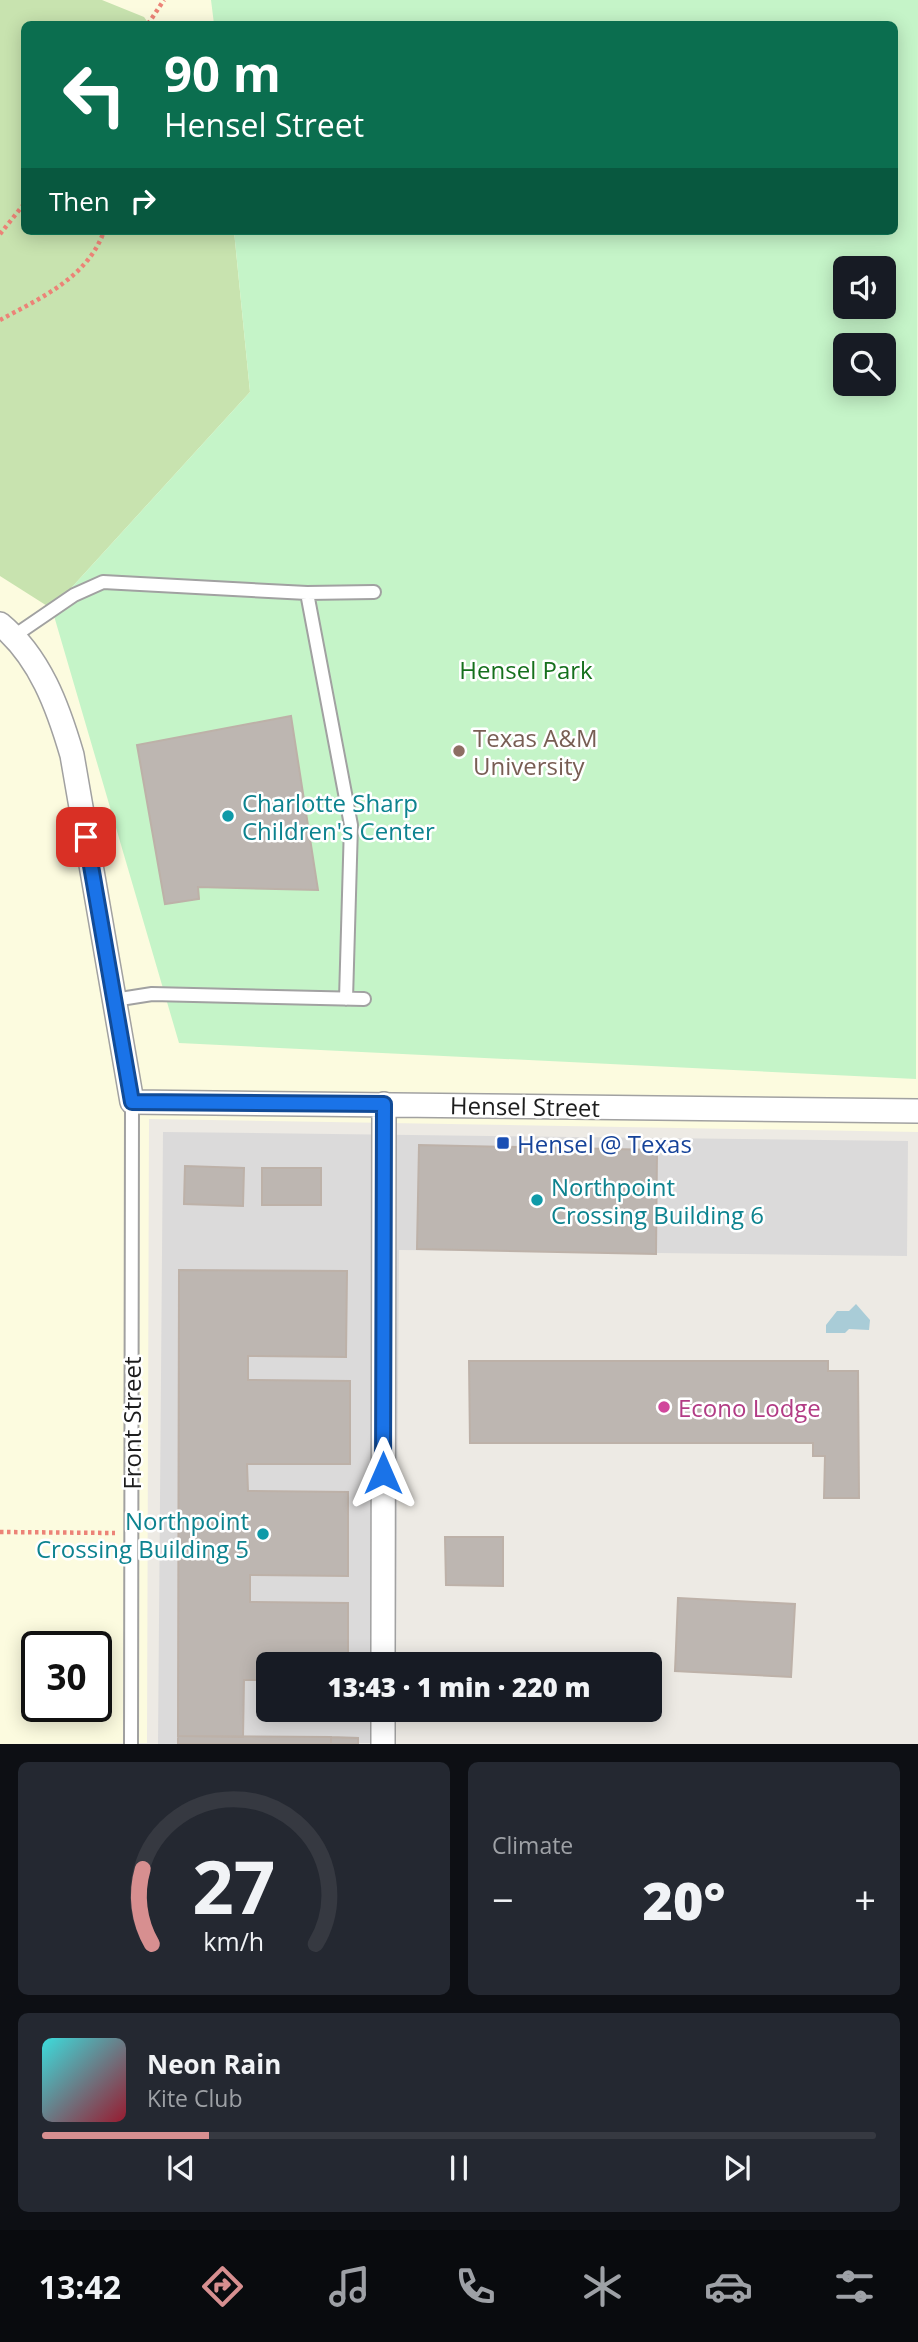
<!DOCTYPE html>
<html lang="en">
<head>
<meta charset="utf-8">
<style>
	body { margin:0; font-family:"Open Sans",sans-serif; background:#242831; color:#f1f3f6; height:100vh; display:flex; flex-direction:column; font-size:26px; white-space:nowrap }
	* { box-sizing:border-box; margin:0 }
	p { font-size:23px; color:#9ea1a6 }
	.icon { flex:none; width:38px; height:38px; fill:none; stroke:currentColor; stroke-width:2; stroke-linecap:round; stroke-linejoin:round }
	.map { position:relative; height:1744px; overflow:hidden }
	.drawer { display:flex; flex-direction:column; gap:18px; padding:18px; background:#0d0f14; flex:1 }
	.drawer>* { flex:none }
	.top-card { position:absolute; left:21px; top:21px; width:877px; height:214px; border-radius:10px; box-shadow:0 4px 18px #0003; background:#0b6e4f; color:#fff; overflow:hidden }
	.fabs { position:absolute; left:833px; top:256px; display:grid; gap:14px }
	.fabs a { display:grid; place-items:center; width:63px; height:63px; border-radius:10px; background:#171b24; box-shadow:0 4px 18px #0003; font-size:35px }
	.speed { position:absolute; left:21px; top:1631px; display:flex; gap:14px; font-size:35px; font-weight:700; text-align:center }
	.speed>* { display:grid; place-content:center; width:91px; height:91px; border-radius:50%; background:#171b24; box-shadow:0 4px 18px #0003; line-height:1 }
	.speed .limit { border:4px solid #111; border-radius:10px; background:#fff; color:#111 }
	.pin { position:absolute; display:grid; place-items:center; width:60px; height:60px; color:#fff; margin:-30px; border-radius:14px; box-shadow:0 4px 10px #0006 }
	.me { position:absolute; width:77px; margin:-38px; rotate:0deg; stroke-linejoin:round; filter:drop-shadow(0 0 5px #0008) }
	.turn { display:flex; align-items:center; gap:24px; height:147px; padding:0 28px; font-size:32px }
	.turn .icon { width:91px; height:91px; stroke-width:2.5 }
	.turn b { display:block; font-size:49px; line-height:60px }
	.then { display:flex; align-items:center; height:66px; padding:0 28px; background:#0003; gap:14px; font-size:26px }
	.big { font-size:52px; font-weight:800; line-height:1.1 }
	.drawer .tile { flex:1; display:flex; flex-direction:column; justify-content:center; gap:10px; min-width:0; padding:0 24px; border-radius:10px; background:#242831 }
	.drawer .dial { align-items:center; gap:0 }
	.dial svg { height:182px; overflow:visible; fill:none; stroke:#363941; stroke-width:7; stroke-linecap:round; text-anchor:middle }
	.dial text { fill:#f1f3f6; stroke:none }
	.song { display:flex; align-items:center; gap:21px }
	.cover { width:84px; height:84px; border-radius:10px; background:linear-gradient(135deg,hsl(180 70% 55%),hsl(350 70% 35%)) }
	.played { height:7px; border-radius:4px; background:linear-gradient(90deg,#d78f90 20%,#363941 20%) }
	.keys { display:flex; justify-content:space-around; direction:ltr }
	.heat { display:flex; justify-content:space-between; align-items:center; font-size:38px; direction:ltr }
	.drawer .tiles { flex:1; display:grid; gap:18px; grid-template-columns:1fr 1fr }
	.tile:last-child { grid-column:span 2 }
	.trip { position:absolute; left:256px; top:1652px; width:406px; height:70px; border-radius:10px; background:#171b24; box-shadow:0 4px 18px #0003; font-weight:800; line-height:70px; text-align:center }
	.dock { display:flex; height:112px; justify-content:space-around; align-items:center; background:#090b0e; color:#9ea1a6 }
	.dock .icon { width:49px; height:49px }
	.dock .on { color:#d78f90 }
	.dock b { font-size:32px; color:#f1f3f6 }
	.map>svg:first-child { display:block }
</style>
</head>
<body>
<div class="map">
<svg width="918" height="1744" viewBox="0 0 918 1744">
	<rect width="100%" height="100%" fill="#edeae4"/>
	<path fill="#dbdada" d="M163 1132 908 1141 907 1256 399 1250 396 1664H268V1710H396L395 1743 158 1744Z"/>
	<path fill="#fcfbdf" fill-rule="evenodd" d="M0 0H918V1132L149 1119 147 1743 0 1744ZM24 24H894V231H24ZM845 268H884V306H845ZM845 345H884V383H845ZM37 1647H96V1706H37Z"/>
	<path fill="#c8e3af" d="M0 0H102L144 17 149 24H24V231H234L250 392 52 609 0 576Z"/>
	<path fill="#c5f4c8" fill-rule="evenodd" d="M211 0H918L916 1079 179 1043 52 609 250 392 234 231H894V24H214ZM845 268H884V306H845ZM845 345H884V383H845Z"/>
	<path fill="#a9ccd7" d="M856 1304 870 1320 869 1330 849 1329 845 1333H826V1325L837 1311H849Z"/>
	<path fill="#bdb6b1" stroke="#bdb1a8" stroke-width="2" d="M291 716 318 890 198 887 199 899 165 904 137 745Z
		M419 1145 657 1150 656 1254 417 1249Z
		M185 1166 244 1168 243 1206 184 1204Z
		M262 1168H321V1205H262Z
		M179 1270 347 1271 346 1357 248 1356V1380L350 1381V1464H247L248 1491 348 1492V1576L250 1575V1602L348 1603V1664H268V1680H244L243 1737 178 1736Z
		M469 1361H828V1371H858L859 1498H824L825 1456H813V1443H470Z
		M445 1537H503V1586L446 1585Z
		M678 1598 795 1604 791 1677 675 1671Z
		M178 1736 331 1737V1744H178Z
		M331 1737 358 1738V1744H331Z"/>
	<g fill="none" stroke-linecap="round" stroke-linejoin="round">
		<defs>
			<path id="service" d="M307 593 351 825 346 999
				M14 636 74 595 103 582 307 593 374 592
				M114 1000 152 994 364 999
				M131 1744 132 1102"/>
			<path id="minor" d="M0 624C40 657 58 707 72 755L132 1102 918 1111
				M383 1664 384 1104
				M383 1744V1710"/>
		</defs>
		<use href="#service" stroke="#a1a1a1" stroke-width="16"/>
		<use href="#minor" stroke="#a1a1a1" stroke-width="26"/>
		<path stroke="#ec8377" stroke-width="4.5" stroke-dasharray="3.5 3.5" stroke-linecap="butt" d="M148 24 164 0
			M0 234 24 204
			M0 320C41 298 88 277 104 231
			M0 1532 115 1533"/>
		<use href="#service" stroke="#fff" stroke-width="12"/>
		<use href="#minor" stroke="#fff" stroke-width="23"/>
	</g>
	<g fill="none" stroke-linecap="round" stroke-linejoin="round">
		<defs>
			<path id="route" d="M86 837 132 1102 384 1104 383 1473"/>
		</defs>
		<use href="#route" stroke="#114b97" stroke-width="18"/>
		<use href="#route" stroke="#1a73e8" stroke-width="12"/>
	</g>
	<circle fill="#8d6e63" stroke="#fff" stroke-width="2.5" cx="459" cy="751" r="7"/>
	<g fill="#0f9aa8" stroke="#fff" stroke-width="2.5">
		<circle cx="228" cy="816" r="7"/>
		<circle cx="537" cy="1200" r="7"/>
		<circle cx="263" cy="1534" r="7"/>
	</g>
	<rect fill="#1a4fb4" stroke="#fff" stroke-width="2.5" x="496" y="1136" width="14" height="14" rx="3.5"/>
	<circle fill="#d1479c" stroke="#fff" stroke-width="2.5" cx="664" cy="1407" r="7"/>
	<g text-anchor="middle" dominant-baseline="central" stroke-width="5" stroke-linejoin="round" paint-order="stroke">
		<g font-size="24" fill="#16701d" stroke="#fff">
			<text x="526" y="669">Hensel Park</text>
		</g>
		<g font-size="24" fill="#785e54" stroke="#fff" text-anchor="start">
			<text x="473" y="737">Texas A&amp;M<tspan x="473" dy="28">University</tspan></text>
		</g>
		<g font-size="24" fill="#0d838f" stroke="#fff" text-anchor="start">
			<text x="242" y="802">Charlotte Sharp<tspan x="242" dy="28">Children's Center</tspan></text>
			<text x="551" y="1186">Northpoint<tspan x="551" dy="28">Crossing Building 6</tspan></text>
			<text x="249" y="1520" text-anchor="end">Northpoint<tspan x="249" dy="28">Crossing Building 5</tspan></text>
		</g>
		<g font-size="24" fill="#1d1d1d" stroke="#fff">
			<text transform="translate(525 1106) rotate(1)">Hensel Street</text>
			<text transform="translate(131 1423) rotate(-90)">Front Street</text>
		</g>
		<g font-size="24" fill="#164399" stroke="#fff" text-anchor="start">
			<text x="517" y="1143">Hensel @ Texas</text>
		</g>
		<g font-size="24" fill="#b23c85" stroke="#fff" text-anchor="start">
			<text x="678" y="1407">Econo Lodge</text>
		</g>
	</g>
</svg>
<div class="fabs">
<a><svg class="icon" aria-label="sound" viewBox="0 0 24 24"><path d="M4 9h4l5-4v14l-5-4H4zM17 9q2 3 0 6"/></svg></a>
<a><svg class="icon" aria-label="search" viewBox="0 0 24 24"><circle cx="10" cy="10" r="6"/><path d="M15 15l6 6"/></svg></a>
</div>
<div class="speed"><div class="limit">30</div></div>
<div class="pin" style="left:86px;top:837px;background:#d93025"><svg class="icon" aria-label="arrive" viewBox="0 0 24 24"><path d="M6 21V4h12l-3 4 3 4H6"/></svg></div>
<svg class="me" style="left:383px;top:1473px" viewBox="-20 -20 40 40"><path d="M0-17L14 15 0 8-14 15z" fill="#1a73e8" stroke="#fff" stroke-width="4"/></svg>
<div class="trip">13:43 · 1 min · 220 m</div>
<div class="top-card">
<div class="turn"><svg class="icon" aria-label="left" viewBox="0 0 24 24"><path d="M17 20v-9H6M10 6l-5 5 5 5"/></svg><div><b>90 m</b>Hensel Street</div></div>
<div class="then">Then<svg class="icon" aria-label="right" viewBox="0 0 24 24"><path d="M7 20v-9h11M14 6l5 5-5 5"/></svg></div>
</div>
</div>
<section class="drawer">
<div class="tiles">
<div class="tile dial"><svg viewBox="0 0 100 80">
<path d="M14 69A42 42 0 1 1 86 69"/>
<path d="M14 69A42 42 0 0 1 10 36" stroke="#d78f90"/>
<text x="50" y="56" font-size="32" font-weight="700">27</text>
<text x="50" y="72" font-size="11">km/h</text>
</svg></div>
<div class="tile"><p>Climate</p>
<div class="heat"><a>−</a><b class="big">20°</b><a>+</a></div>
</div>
<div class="tile">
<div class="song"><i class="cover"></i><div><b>Neon Rain</b><p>Kite Club</p></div></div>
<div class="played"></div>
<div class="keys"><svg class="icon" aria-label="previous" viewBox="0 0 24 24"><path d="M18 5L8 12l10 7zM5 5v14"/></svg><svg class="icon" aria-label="pause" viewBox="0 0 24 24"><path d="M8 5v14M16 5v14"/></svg><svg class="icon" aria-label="next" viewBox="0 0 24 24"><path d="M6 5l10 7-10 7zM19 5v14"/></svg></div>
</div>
</div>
</section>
<nav class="dock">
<b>13:42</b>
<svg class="icon on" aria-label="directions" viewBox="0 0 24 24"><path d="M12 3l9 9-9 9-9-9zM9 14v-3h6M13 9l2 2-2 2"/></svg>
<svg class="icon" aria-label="music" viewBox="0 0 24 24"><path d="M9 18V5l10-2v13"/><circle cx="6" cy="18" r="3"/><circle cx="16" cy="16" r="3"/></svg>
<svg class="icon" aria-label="phone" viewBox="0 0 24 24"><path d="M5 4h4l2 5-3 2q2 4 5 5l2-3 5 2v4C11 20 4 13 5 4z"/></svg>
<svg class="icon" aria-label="climate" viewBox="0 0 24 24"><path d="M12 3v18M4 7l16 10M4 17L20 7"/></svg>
<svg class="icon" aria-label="car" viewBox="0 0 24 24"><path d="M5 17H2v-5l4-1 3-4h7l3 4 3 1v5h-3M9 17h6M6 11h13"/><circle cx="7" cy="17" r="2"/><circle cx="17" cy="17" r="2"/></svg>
<svg class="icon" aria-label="filters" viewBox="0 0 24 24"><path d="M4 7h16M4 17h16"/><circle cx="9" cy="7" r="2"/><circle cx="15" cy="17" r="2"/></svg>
</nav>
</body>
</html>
